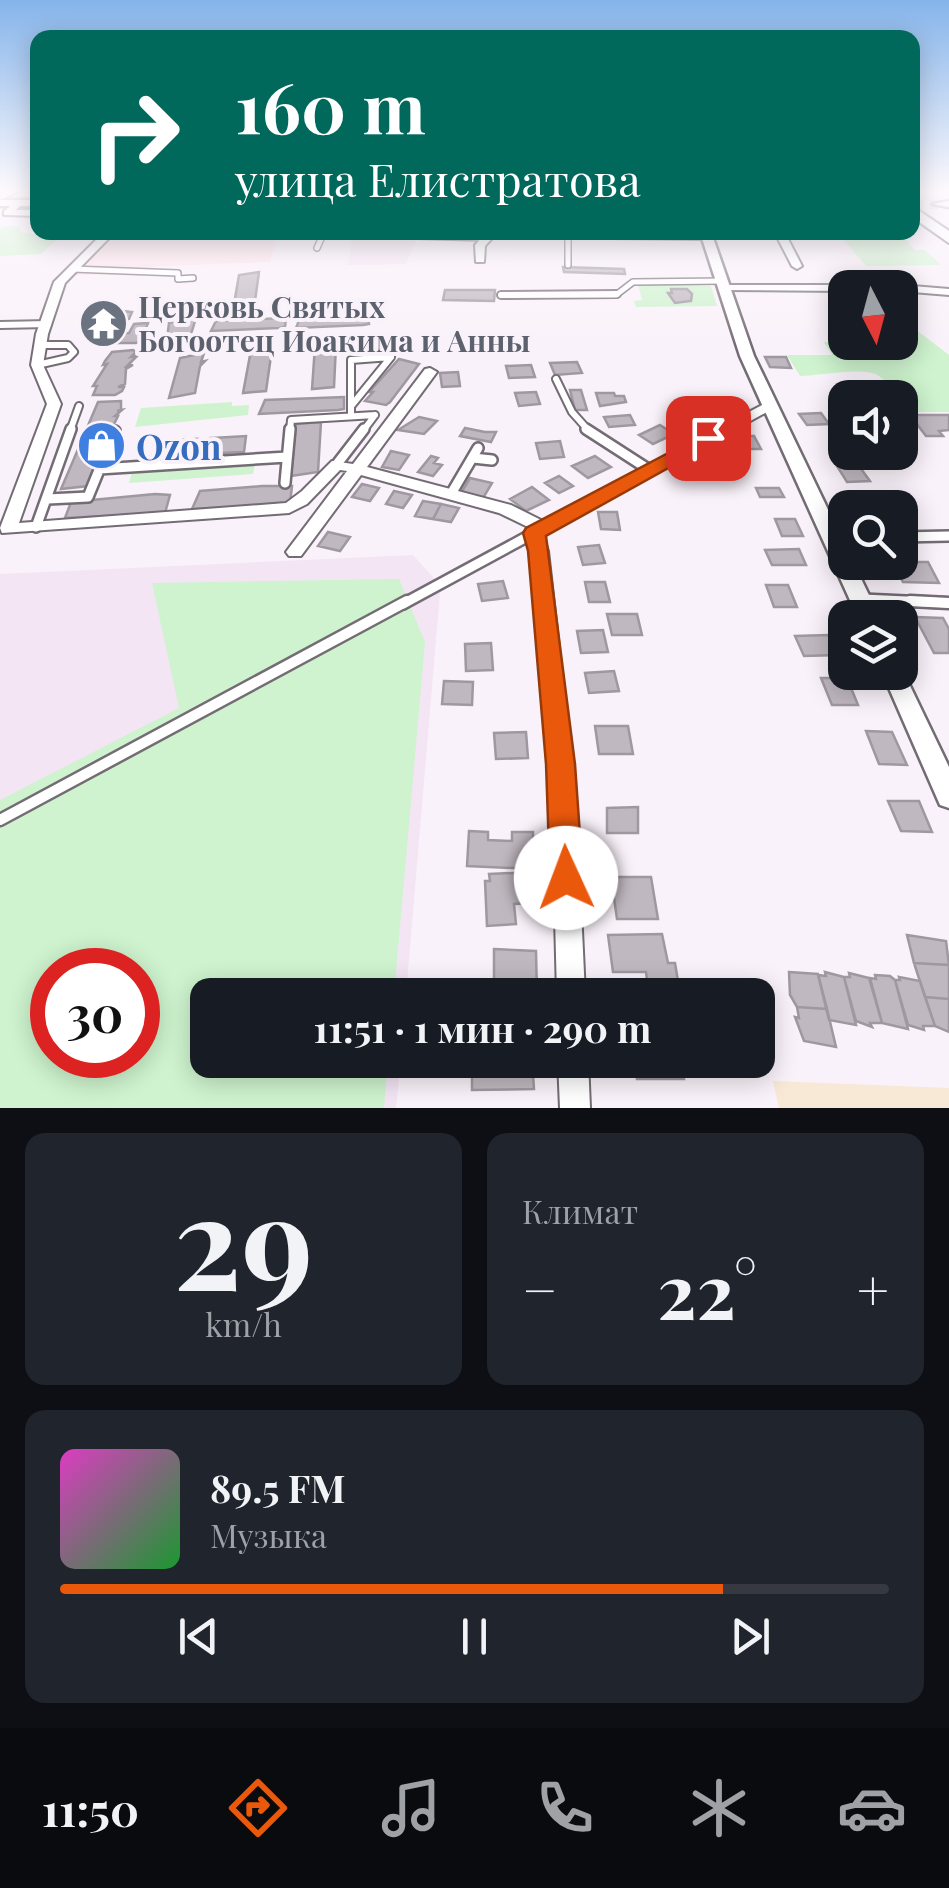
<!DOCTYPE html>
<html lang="ru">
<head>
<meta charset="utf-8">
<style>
	body { margin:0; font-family:"Playfair Display",serif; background:#20242c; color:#f1f3f6; height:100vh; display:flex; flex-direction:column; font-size:38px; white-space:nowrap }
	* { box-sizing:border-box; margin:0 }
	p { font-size:32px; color:#9ea1a6 }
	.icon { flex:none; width:55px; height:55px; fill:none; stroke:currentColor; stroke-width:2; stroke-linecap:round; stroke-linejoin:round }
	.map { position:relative; height:1108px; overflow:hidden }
	.panel { display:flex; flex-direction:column; gap:25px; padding:25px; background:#0d0f14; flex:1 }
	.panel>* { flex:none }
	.guide { position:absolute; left:30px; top:30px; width:890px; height:210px; border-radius:20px; box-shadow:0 5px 25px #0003; background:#00695c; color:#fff; overflow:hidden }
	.needle { width:65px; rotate:174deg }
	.tools { position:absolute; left:828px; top:270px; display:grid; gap:20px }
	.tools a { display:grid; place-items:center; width:90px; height:90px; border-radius:20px; background:#171b24; box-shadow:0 5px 25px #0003; font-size:50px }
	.speed { position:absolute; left:30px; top:948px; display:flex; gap:20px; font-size:50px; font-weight:700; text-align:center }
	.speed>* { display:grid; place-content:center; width:130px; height:130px; border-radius:50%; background:#171b24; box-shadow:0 5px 25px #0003; line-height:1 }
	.speed .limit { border:15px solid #d22; background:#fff; color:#111 }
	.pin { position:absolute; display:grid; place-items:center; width:85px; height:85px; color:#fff; margin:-42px; border-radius:20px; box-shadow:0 5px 15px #0006 }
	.me { position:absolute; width:110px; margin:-55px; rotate:358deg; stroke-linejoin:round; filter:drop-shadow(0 0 8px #0008) }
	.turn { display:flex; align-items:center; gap:35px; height:210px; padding:0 40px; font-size:45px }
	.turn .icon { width:130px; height:130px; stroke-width:2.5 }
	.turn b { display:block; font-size:70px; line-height:85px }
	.big { font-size:75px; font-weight:700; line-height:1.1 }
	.panel .widget { flex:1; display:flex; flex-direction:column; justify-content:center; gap:15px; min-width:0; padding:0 35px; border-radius:20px; background:#20242c }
	.panel .dial { align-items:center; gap:0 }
	.dial b { font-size:130px; line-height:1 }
	.song { display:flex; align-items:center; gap:30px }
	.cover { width:120px; height:120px; border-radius:15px; background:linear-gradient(135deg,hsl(310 70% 55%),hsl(130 70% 35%)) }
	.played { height:10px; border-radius:5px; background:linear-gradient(90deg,#ea580c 80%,#363941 80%) }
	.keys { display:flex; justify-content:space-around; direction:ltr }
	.heat { display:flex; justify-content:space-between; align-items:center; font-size:55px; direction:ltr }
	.panel .tiles { flex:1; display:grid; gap:25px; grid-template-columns:1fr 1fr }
	.widget:last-child { grid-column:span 2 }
	.trip { position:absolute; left:190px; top:978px; width:585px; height:100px; border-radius:20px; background:#171b24; box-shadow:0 5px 25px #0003; font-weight:700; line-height:100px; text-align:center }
	.menu { display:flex; height:160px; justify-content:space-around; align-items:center; background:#090b0e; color:#9ea1a6 }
	.menu .icon { width:70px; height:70px }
	.menu .active { color:#ea580c }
	.menu b { font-size:45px; color:#f1f3f6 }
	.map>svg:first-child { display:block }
</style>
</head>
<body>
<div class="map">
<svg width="949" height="1108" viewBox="0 0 949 1108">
	<rect width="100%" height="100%" fill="#faf2fa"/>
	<path fill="#f8e8d6" d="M773 1081 949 1088V1108H779Z"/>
	<path fill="#f4e5f4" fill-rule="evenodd" d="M353 233H419L406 264 348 265Z
		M413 555 433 577 440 593 406 995H208V1060H401L396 1108H0V574ZM52 970H138V1055H52Z"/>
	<path fill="#fde3ea" d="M115 233H278L270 262 157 266 130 275H70Z"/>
	<path fill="#cef3ce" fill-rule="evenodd" d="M4 226H19L21 232 58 239 41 254 0 256V229Z
		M890 237 906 240 915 250H925L941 265 866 266 842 238Z
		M638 284 711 286 717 306 636 307 634 301 642 300Z
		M919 332 949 355V412H907C899 402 892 384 879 376 864 366 820 376 800 376L787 355H832L824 342 895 343 900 342V333Z
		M232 402V406L249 405 248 415 135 427 141 408Z
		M255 464 253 474 129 483 132 472Z
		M399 579 425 642 394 995H208V1060H388L384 1108H0V800L179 708 152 583ZM52 970H138V1055H52Z"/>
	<path fill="#c0b8c0" stroke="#9f98a0" stroke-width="2.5" d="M563 267 624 269 625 274 564 272Z
		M259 272 255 301 234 304 239 275Z
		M671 289H687L692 294 691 301 675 303 668 293H672Z
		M445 290H495L494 301 443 300Z
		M107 310H115L132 312 129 319 109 323 86 320Z
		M368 315 369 324 363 325 296 328 300 318Z
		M196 318 188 344 166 346 169 323Z
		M286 318 285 327 279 328 211 331 216 321Z
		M148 323 141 341 136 343H109L112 334 129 333 134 324Z
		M336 345 334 387 312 389 315 346Z
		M272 349 266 391 243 393 251 350Z
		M123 351 133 350 136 352 131 357 137 356 127 366 133 365 126 369 125 384 118 387H124L122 391 115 395H93L97 386H93L107 364 103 365 105 361 112 352Z
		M204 353 201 362 205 361 200 366 195 393 169 398 180 358Z
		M765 357H786L791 368 770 367Z
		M399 359 419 364 390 402 386 405 365 401 373 392H369Z
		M577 362 582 373 555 375 550 363Z
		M531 365 535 377 509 378 506 366Z
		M458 372 460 386 442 387 440 373Z
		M570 390H581L587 410H575Z
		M536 392 540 404 519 406 515 393Z
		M596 393H614L615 396H624L626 402 600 406Z
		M344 397V409L338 410 259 414 265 400Z
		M121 401V410L117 411 122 410 115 416H118L114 424 87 428 98 402Z
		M821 413 829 424 807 425 799 414Z
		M630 415 635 425 609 427 604 417Z
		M910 415H949V430L939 431 943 436H926Z
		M419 417 437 421 424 434 398 430Z
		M321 422 318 472 291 476 296 424Z
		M660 425 674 434 653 444 639 435Z
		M465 428 485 432H496L491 442 460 436Z
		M85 433 107 432 110 436 96 465 99 467 95 468 99 467 97 473H92L88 486 61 489Z
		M246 436 244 452 152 456 160 441Z
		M735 436H754L761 449H742Z
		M560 441 564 457 540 459 536 443Z
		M391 451 409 455 399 470 382 467Z
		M431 456 438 458 434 463 442 465 433 476 418 472Z
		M595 456 611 467 588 478 572 466Z
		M837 466H859L870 481 847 482Z
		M559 476 573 486 559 493 545 483Z
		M470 478 492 483 483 498 461 493Z
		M362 484 379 488 370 501 352 497Z
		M262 486H292L290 504 192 509 200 491Z
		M532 487 549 500 526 511 510 499Z
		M756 488H779L784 497H760Z
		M394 491 412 495 403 508 386 504Z
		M155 494 170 495 165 513 65 518 71 502Z
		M423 501 441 504 433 519 415 516Z
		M441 504 459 508 451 522 433 519Z
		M598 512H617L620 530 601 529Z
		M775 519H795L803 536H782Z
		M328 532 350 537 340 551 318 546Z
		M599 545 605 563 583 565 578 547Z
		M799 549 806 565H772L765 550Z
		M893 562H928L939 583 903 582Z
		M503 581 508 598 482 601 478 584Z
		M585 582H605L610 602H589Z
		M766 585H788L797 607H774Z
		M607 614H637L642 635H612Z
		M915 617 943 618 949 629V653H934Z
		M603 630 608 652 581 653 577 631Z
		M829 635 838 655 804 656 795 636Z
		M491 643 493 670 466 671 465 644Z
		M614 671 619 691 589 693 585 673Z
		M821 678H847L858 705H832Z
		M444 681 473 682 472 705 442 704Z
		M595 726H628L633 754H599Z
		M866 731 892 732 907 765 879 764Z
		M526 732 528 758 496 759 494 733Z
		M888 801H919L932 832 901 831Z
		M638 807V833H607V808Z
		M469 831 488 832V840L512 841V832H533V869L467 866Z
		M535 872 537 894H528L529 903 514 904 516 924 487 926 485 881H490L489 874Z
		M611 877H651L658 919H617Z
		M662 934 668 963H675L679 987H648L646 972H613L608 935Z
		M907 935 946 941 949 965 914 963Z
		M494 949 536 951 537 995H494Z
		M914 963 949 965V999L925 997Z
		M789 972 818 974 827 1009 797 1007 790 995Z
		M825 972 844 977 856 1025 829 1020 818 975 826 976Z
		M849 973 869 978 882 1023H870L872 1027 856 1021 844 977H850Z
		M875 975 890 976 895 980 908 1029 882 1023 870 978 876 979Z
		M899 977 920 981 935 1026H923L924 1030 908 1025 895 980H900Z
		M925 997 949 999V1032L935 1026Z
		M797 1007 827 1009 836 1047 804 1041 795 1017 799 1018Z
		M472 1060H532L534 1089 472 1090Z
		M635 1060H681L684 1079H637Z"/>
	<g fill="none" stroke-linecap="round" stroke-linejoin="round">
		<path stroke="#d9d2d9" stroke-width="11" stroke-dasharray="11 6" stroke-linecap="butt" d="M912 204H938"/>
		<defs>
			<path id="service-far3" d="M568 232V265
				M416 236 486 238
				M317 248 324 232
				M72 269 178 273V279L193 278
				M501 295H616L633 282 723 281"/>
			<path id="service-far2" d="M501 295 617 294
				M0 325 48 324
				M37 365 68 358 74 352 68 345H39
				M556 379 572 412 589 431
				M352 405 391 357
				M351 416V360L391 357
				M70 431 79 406
				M290 431 291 420 375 415
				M363 431 375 415"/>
			<path id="service-far1" d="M586 429 648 469
				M473 458 492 460
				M337 464 364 429
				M99 469 287 457
				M285 483 290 429
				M451 494 478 448
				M48 499 88 497 115 431
				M36 527 71 429
				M900 537 949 536
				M863 599 949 603
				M403 604 534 533"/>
			<path id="service" d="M910 601 949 603
				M0 820 407 601"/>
			<path id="minor" d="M8 191H19L0 200V194Z
				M18 200 23 203 16 210H38V216L4 215V211Z
				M104 232H115L65 283 48 334 43 365 61 404 19 523 286 503 302 491 332 461 353 464 425 369 430 368 437 372 367 467 511 505 543 521 764 404 769 403 776 407 543 535 548 551 576 800 585 995H557L552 800 530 551 526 533 530 528 499 513 361 475 301 556H289L286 552 289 548 347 471 340 470 307 504 289 513 2 533 0 528 47 404 31 365 36 334 54 282Z
				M487 232H498L485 246 484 262H476L475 245Z
				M894 232 897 235 892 238 787 237 802 266 797 269 792 266 777 237 712 236 707 239 609 238 604 235 607 232Z
				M721 285H845L850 288H845V291L725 290 719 287Z
				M900 285 949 289V295L900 291V288H895Z
				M558 1060H588L590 1108H560Z"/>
			<path id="tertiary" d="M0 200H38V206H0Z
				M949 201V207L933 204Z
				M700 232H711L754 356 845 545V562H853L880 618H858L740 356Z
				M900 665 949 767V808L940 805 882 672H900Z"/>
			<path id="trunk" d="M912 206 949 231V243L912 217Z"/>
		</defs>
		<use href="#service-far3" stroke="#746c74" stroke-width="8"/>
		<use href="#service-far2" stroke="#746c74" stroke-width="10"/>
		<use href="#service-far1" stroke="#746c74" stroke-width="14"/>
		<use href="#service" stroke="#746c74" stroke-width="15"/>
		<use href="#minor" stroke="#746c74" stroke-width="4"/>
		<use href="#tertiary" stroke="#746c74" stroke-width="5"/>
		<use href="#trunk" stroke="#746c74" stroke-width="4"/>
		<use href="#service-far3" stroke="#fff" stroke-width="5"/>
		<use href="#service-far2" stroke="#fff" stroke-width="6"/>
		<use href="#service-far1" stroke="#fff" stroke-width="9"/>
		<use href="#service" stroke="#fff" stroke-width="10"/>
		<use href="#minor" fill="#fff" fill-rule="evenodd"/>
		<use href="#tertiary" fill="#fff" fill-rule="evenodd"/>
		<use href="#trunk" fill="#fff" fill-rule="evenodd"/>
	</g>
	<linearGradient id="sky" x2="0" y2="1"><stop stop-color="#85b4ea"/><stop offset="0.55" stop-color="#fdf9fd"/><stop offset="1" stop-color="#fdf9fd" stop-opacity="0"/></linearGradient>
	<rect width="949" height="346" fill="url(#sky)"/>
	<path fill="#ea580c" stroke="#983908" stroke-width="2.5" d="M708 432 715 434V442L546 536 575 764 583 878 578 889 566 894 555 889 550 878 546 764 528 551 523 533 526 528Z"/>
	<defs>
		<symbol id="temple-disc" viewBox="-11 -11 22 22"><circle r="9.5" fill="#6b7280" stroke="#faf2fa"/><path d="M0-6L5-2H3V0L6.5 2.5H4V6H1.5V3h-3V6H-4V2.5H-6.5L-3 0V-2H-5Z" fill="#fff"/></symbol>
		<symbol id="shop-disc" viewBox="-11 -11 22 22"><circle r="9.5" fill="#3f7fe0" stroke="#faf2fa"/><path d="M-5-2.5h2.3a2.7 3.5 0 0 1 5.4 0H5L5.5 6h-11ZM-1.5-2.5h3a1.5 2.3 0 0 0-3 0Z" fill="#fff"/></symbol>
	</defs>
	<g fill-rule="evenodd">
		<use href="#temple-disc" x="76" y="296" width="55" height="55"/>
		<use href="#shop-disc" x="74" y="418" width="55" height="55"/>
	</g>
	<g text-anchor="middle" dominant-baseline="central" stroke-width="8" stroke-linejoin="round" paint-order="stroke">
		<g font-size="30" font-weight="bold" fill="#5b616d" stroke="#faf2fa" text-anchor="start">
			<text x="138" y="306">Церковь Святых<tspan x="138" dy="34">Богоотец Иоакима и Анны</tspan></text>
		</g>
		<g font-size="35" font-weight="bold" fill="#366cbe" stroke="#faf2fa" text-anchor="start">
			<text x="136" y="445">Ozon</text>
		</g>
	</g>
</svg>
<div class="tools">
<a><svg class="needle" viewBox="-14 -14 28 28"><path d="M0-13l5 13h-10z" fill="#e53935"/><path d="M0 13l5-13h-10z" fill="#9ea1a6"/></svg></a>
<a><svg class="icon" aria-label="sound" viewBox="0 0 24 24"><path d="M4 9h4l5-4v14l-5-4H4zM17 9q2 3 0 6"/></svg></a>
<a><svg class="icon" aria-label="search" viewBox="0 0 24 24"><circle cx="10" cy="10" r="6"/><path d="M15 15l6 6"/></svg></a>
<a><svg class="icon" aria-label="layers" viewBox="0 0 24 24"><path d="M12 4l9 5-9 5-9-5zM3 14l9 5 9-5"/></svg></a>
</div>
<div class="speed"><div class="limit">30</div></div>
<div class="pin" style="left:708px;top:438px;background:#d93025"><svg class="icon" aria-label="arrive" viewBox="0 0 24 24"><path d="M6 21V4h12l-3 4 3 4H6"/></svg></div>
<svg class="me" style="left:566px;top:878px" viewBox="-20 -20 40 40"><circle r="19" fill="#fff"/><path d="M0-13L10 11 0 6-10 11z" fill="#ea580c"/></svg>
<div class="trip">11:51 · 1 мин · 290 m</div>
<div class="guide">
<div class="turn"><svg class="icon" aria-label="right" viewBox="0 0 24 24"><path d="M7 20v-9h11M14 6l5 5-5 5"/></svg><div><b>160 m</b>улица Елистратова</div></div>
</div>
</div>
<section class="panel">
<div class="tiles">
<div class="widget dial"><b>29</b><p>km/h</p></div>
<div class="widget"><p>Климат</p>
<div class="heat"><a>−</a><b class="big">22°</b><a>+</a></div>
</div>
<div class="widget">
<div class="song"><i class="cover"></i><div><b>89.5 FM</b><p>Музыка</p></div></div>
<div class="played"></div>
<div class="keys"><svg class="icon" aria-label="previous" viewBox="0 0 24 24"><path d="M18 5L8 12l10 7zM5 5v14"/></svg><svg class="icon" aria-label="pause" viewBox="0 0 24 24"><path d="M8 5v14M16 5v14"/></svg><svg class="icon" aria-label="next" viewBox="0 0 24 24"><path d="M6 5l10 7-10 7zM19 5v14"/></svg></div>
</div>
</div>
</section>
<nav class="menu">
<b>11:50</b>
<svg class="icon active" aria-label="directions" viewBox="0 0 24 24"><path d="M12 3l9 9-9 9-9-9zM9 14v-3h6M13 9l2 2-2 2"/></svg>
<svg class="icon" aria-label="music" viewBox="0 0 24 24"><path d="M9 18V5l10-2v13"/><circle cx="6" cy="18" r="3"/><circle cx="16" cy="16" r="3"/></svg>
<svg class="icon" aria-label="phone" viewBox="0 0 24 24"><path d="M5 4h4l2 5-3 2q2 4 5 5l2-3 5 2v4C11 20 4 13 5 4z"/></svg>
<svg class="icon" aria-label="climate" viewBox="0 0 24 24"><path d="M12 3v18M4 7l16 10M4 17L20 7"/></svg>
<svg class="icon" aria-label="car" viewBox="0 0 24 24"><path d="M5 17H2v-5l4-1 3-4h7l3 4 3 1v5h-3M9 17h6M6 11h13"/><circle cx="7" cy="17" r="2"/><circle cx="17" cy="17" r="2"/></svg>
</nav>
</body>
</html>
